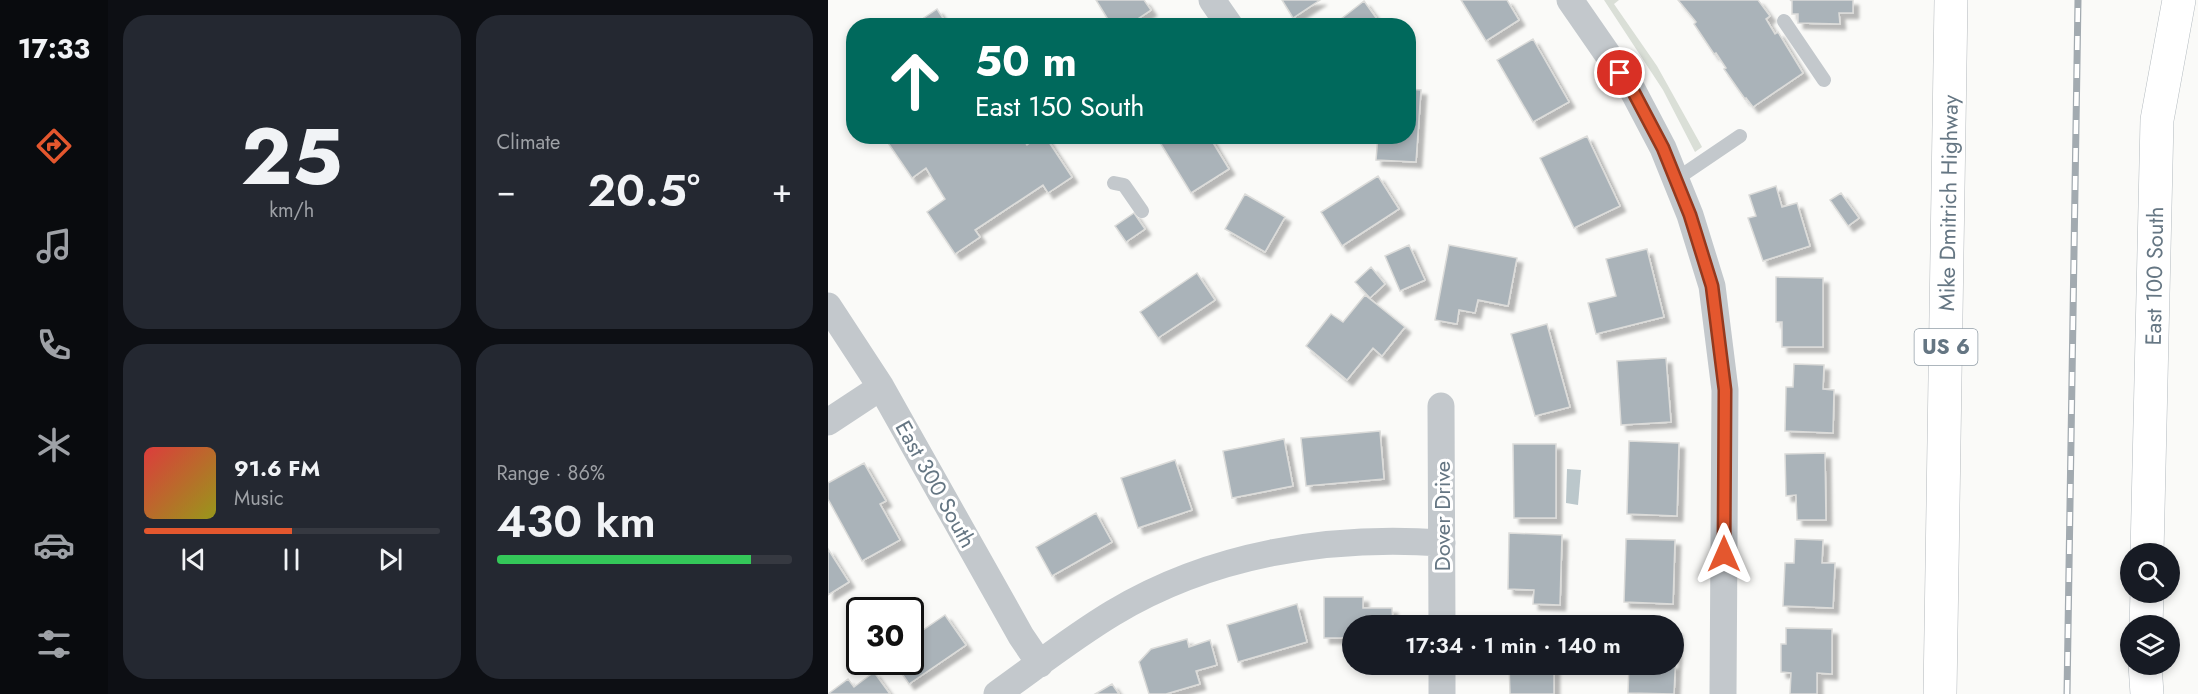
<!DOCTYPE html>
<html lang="en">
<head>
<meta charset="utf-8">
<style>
	body { margin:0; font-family:Jost,sans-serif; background:#242831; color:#f1f3f6; height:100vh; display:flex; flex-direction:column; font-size:22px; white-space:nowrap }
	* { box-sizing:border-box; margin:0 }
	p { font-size:20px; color:#9ea1a6 }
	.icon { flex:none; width:33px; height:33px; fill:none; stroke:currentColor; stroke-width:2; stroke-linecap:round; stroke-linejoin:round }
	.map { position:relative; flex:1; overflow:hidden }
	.drawer { display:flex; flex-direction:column; gap:15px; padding:15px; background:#0d0f14; width:720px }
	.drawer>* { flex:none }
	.banner { position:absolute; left:18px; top:18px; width:570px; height:126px; border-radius:24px; box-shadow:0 3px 9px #0003; background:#00695c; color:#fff; overflow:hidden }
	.buttons { position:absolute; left:1292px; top:543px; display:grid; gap:12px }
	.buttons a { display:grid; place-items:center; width:60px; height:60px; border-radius:50%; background:#171b24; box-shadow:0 3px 9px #0003; font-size:30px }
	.speed { position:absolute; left:18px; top:597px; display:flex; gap:12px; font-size:30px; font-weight:700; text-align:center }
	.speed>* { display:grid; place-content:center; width:78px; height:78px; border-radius:50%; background:#171b24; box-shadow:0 3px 9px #0003; line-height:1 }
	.speed .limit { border:3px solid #111; border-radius:9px; background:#fff; color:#111 }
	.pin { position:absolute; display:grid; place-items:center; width:51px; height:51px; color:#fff; margin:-26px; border:3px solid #fff; border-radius:50%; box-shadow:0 2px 6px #0007 }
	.me { position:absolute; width:66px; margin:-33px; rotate:0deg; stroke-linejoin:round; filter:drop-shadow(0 0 4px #0008) }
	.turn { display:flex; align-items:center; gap:21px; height:126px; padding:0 30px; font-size:27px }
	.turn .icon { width:78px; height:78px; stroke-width:2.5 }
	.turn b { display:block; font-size:42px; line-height:51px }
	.big { font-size:45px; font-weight:600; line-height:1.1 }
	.drawer .tile { flex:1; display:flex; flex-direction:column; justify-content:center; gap:9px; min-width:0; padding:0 21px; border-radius:24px; background:#242831 }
	.drawer .dial { align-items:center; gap:0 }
	.dial b { font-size:78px; line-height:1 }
	.song { display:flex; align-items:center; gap:18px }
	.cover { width:72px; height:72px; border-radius:9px; background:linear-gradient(135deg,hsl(0 70% 55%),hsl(60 70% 35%)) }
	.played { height:6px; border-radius:3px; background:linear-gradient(90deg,#e4572e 50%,#363941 50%) }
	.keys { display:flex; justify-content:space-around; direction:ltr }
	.heat { display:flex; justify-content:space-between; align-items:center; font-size:33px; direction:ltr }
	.charge { height:9px; border-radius:4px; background:linear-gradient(90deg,#34c759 86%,#363941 0) }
	.drawer .tiles { flex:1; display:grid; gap:15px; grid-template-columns:repeat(2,1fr) }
	.trip { position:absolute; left:514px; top:615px; width:342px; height:60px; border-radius:30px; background:#171b24; box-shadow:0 3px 9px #0003; font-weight:600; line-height:60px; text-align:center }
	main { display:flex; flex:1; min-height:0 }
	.dock { display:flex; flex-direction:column; width:108px; justify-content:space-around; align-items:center; background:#090b0e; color:#9ea1a6 }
	.dock .icon { width:42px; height:42px }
	.dock .on { color:#e4572e }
	.dock b { font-size:27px; color:#f1f3f6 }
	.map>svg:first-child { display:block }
</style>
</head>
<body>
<main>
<nav class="dock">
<b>17:33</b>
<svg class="icon on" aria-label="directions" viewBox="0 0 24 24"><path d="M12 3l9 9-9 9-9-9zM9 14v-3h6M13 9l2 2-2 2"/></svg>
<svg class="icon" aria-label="music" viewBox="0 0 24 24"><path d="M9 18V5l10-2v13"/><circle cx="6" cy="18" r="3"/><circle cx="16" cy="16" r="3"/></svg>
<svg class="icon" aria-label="phone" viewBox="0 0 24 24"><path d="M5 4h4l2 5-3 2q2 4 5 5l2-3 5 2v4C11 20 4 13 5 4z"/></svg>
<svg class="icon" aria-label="climate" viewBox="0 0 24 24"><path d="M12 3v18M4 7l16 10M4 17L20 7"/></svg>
<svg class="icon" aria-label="car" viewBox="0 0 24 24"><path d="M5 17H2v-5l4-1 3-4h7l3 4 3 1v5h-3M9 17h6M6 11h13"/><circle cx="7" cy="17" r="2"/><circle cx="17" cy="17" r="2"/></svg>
<svg class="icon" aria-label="filters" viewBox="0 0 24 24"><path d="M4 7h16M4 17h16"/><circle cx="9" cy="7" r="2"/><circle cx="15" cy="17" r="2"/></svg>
</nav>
<section class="drawer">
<div class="tiles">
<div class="tile dial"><b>25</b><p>km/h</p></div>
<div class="tile"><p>Climate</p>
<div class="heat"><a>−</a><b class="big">20.5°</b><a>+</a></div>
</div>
<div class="tile">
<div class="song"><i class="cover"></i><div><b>91.6 FM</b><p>Music</p></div></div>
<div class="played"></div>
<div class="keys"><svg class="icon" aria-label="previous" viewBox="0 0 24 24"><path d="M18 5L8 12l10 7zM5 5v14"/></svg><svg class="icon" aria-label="pause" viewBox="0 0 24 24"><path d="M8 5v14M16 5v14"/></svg><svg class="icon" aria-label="next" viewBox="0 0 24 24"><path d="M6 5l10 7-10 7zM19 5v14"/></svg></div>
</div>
<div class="tile"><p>Range · 86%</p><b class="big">430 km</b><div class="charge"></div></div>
</div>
</section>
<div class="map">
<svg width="1370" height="694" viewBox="0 0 1370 694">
	<defs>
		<filter id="shadow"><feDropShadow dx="5.5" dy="5.5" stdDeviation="1.5" flood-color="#0004"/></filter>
	</defs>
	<rect width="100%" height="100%" fill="#fafaf8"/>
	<path fill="#dadfd7" d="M776 0H791L786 4 829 66 873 145 874 147 867 152 835 90Z"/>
	<path fill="#bbc7cb" d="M739 469 753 470 750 505 738 503Z"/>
	<path fill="#aab3b9" stroke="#dcdcda" stroke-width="1.5" filter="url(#shadow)" d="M268 0H316L323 10 299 26H284Z
		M454 0H492L465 18Z
		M633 0H679L691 20 658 41Z
		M850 0H930L942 16 938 19 947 34 950 32 975 73 925 107 918 98 917 99 896 69 898 68 888 53 886 54 866 24 868 22Z
		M962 0H1025V13H1011L1012 24 970 23V14H964V1Z
		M536 1 554 26H504Z
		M109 9 120 26H84Z
		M705 39 741 102 705 122 669 60Z
		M580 89 593 90 588 162 548 160 550 136H580Z
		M63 136H193L199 145 211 136H217L244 177 220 193 215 185 147 230 152 237 127 254 99 212 117 199 98 168 84 178 58 140Z
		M328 136H381L401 169 363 193Z
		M759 136 792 206 746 228 712 158Z
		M550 176 571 209 514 246 493 212Z
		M948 186 954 207 969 203 982 246 935 261 920 218 928 216 921 195Z
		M1013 193 1031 218 1020 226 1002 200Z
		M417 194 457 217 437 252 397 229Z
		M306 213 317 229 298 242 287 226Z
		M581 245 597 280 572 291 557 256Z
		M621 245 689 258 680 306 650 300 647 313 631 310 629 324 607 320Z
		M819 249 836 317 768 334 760 303 788 296 778 259Z
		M543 267 557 284 542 298 527 282Z
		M369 273 387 300 330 338 312 312Z
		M948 277 995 278V347H954V322H948Z
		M537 295 577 327 554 356 545 348 519 380 478 346 503 314 515 322Z
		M719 324 742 407 707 416 683 334Z
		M838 358 843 422 793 425 789 361Z
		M966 364 996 365 995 389 1006 390 1005 433 957 431 958 387H965Z
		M552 431 556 479 478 486 473 438Z
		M456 439 465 486 404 498 395 451Z
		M801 441 851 443 849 516 799 514Z
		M685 444H728V518H686Z
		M997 453 998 520H969L968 495 958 496 957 454Z
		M347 460 364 510 310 528 293 478Z
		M36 463 58 501 52 504 72 540 34 561 0 499V483Z
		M268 513 284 542 224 576 208 547Z
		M681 533 734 535 732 605 705 604 706 590 680 589Z
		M798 539 847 540 845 604 796 602Z
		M967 539 995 540 994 563H1007L1005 608 955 606 957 563H966Z
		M0 549 21 582 0 595Z
		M496 597H535V608H564L565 626H525V638H496Z
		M469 604 479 642 410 662 399 625Z
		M117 615 138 645 81 684 66 662H82V639Z
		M681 623H726V626H681Z
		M958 628 1004 629V674L989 673V694H962L963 673 953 672V644H958Z
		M846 629 849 630 846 694 800 693 801 664H846Z
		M359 639 361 647 382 640 389 665 368 671 372 684 338 694H321L311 662 323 649Z
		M681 664H726V694H682Z
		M46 672 62 694H0L20 679 26 687Z
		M284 684 291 694H267Z"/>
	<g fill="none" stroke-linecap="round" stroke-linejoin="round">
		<defs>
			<path id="secondary" d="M1319 554 1329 120 1351 0
				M1318 626 1319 592
				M1317 664 1319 694"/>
			<path id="highway" d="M1112 694 1123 0"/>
		</defs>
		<use href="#secondary" stroke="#b3babf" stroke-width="34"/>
		<use href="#highway" stroke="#b4b9bd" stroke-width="34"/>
		<path stroke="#c3c8cc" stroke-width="14" d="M956 21 996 80
			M847 180 912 136
			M286 183 296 185 314 211"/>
		<path stroke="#c3c8cc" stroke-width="27" d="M384 0 402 26
			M742 0 805 91 835 148 862 215 884 286 897 390 895 694
			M0 306 53 387 193 636 212 664
			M613 406 614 626
			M0 422 53 387
			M169 694C207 667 245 637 285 613 383 554 501 535 614 543
			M614 694V664"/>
		<use href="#secondary" stroke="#fff" stroke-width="33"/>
		<use href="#highway" stroke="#fff" stroke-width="33"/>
		<defs>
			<path id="rail" d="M1239 694 1250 0"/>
		</defs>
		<use href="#rail" stroke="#a2aab0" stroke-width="7"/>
		<use href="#rail" stroke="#fff" stroke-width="4.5" stroke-dasharray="14" stroke-linecap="butt"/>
	</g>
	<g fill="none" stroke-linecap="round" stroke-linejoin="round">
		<defs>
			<path id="route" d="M792 73 805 91 835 148 862 215 884 286 897 390 896 554"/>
		</defs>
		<use href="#route" stroke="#94391e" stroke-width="15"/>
		<use href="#route" stroke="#e4572e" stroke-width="10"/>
	</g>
	<g text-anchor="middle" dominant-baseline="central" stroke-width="6" stroke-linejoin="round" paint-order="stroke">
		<rect fill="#fff" stroke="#939fa8" stroke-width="1.5" x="1086.5" y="329" width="63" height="36" rx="4.5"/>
		<g font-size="21" font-weight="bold" fill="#657683">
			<text x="1118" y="347">US 6</text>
		</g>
		<g font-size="22" fill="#657683" stroke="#fff">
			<text transform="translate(1120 203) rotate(-89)">Mike Dmitrich Highway</text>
			<text transform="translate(1326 276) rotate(-89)">East 100 South</text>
			<text transform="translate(108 484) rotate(61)">East 300 South</text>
			<text transform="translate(614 516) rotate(-90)">Dover Drive</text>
		</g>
	</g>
</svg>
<div class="buttons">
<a><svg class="icon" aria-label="search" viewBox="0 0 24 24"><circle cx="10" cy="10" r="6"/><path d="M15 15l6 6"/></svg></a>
<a><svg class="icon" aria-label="layers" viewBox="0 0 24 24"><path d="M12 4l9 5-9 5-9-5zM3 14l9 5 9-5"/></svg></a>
</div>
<div class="speed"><div class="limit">30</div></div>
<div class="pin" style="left:792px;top:73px;background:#d93025"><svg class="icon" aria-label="arrive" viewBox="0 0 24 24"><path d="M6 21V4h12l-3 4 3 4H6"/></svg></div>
<svg class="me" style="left:896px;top:554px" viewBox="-20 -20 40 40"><path d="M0-17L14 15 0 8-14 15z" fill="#e4572e" stroke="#fff" stroke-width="4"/></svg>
<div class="trip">17:34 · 1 min · 140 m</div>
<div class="banner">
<div class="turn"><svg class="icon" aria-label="ahead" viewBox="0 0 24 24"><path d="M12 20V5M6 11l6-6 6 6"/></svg><div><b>50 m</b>East 150 South</div></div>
</div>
</div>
</main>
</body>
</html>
